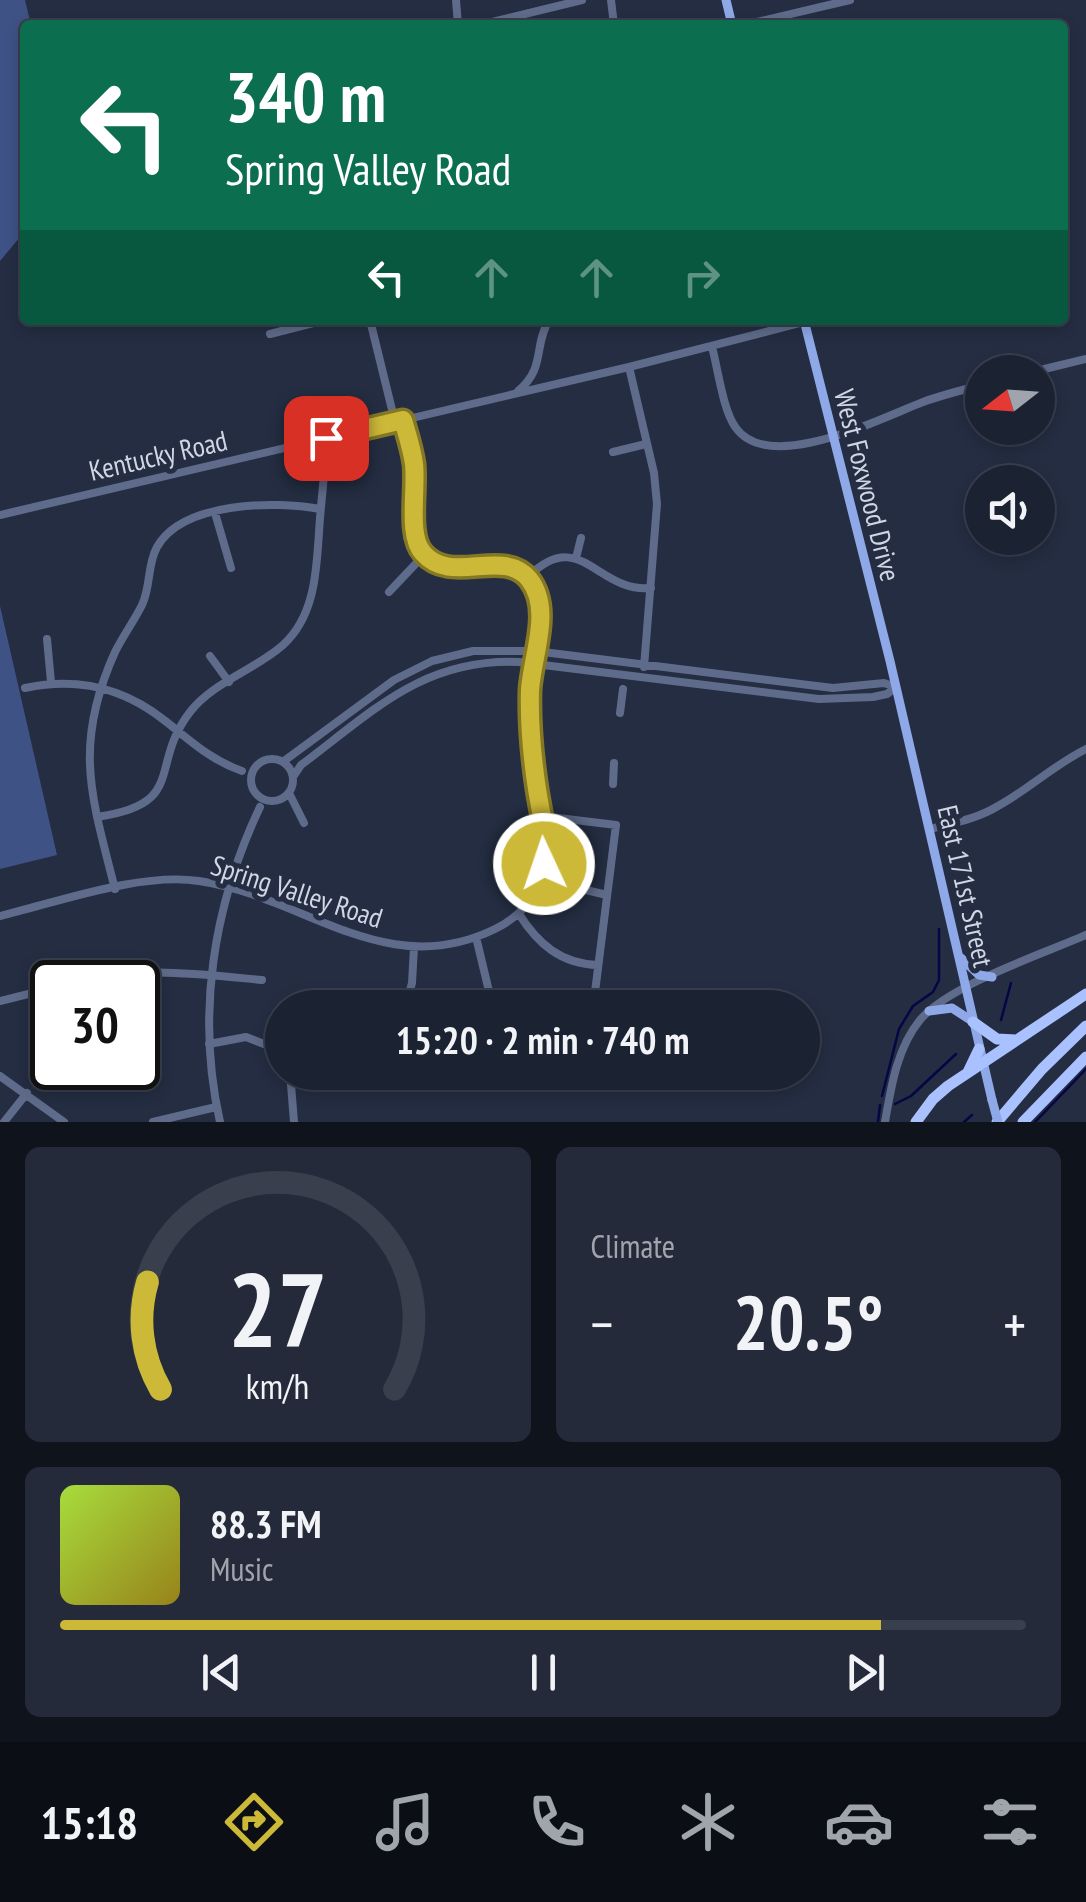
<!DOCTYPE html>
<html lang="en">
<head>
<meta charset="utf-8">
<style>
	body { margin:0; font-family:"PT Sans Narrow",sans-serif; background:#242a3a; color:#f1f3f6; height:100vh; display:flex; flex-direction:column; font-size:38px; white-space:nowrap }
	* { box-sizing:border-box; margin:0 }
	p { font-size:32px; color:#a0a4ac }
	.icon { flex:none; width:55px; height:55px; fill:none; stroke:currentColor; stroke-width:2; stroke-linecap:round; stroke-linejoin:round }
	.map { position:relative; height:1122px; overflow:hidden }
	.panel { display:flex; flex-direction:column; gap:25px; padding:25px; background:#0f131c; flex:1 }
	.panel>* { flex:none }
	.guide { position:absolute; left:20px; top:20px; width:1048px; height:305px; border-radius:10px; box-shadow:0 5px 15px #0003,0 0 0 2px #393f4d; background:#0b6e4f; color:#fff; overflow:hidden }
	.needle { width:65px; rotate:253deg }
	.controls { position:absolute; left:965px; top:355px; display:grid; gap:20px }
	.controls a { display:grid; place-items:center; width:90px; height:90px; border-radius:50%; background:#1b2232; box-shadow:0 5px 15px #0003,0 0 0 2px #393f4d; font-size:50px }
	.speed { position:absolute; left:30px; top:960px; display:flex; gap:20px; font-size:50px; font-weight:700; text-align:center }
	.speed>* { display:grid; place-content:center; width:130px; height:130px; border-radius:50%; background:#1b2232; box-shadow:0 5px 15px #0003,0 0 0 2px #393f4d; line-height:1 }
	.speed .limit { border:5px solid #111; border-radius:15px; background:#fff; color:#111 }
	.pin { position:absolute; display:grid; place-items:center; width:85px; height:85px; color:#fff; margin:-42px; border-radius:20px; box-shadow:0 5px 15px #0006 }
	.me { position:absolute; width:110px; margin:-55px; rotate:357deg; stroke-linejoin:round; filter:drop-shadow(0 0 8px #0008) }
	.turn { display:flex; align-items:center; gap:35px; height:210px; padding:0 40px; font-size:45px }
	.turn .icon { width:130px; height:130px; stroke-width:2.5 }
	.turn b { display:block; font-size:70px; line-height:85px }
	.lanes { display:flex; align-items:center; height:95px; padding:0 40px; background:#0003; justify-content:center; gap:50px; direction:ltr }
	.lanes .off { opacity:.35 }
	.big { font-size:75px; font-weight:600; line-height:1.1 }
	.panel .widget { flex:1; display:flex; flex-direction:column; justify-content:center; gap:15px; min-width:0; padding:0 35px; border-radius:15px; background:#242a3a }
	.panel .dial { align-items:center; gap:0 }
	.dial svg { height:260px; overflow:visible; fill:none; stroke:#393f4d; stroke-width:7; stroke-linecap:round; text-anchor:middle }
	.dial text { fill:#f1f3f6; stroke:none }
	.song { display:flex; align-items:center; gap:30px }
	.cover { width:120px; height:120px; border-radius:15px; background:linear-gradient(135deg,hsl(80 70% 55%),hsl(50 70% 35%)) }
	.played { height:10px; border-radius:5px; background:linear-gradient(90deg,#cdb938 85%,#393f4d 85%) }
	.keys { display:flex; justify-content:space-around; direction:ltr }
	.heat { display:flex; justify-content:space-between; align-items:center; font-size:55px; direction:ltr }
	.panel .tiles { flex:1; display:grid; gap:25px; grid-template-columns:1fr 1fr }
	.widget:last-child { grid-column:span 2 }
	.trip { position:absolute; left:265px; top:990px; width:555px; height:100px; border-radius:50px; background:#1b2232; box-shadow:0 5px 15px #0003,0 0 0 2px #393f4d; font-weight:600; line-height:100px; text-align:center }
	.tab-bar { display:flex; height:160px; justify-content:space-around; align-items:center; background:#0b0e14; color:#a0a4ac }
	.tab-bar .icon { width:70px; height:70px }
	.tab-bar .active { color:#cdb938 }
	.tab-bar b { font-size:45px; color:#f1f3f6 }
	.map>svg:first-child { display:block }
</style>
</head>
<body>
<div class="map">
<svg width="1086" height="1122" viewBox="0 0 1086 1122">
	<rect width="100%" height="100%" fill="#242d42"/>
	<path fill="#3f5285" d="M0 0H25L31 25H25V231L0 261Z
		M0 606 57 855 0 869Z"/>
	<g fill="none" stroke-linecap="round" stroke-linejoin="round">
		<path stroke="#040646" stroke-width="2.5" d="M1001 1020 1011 983
			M882 1096 899 1029 913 1006 933 992 939 980V929
			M895 1104 911 1096 956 1054
			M878 1122 880 1105
			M964 1122 972 1115
			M1035 1122 1086 1069"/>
		<path stroke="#5f6b8a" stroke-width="8" d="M456 0 458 25
			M611 0 614 25
			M480 25 582 0
			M744 25 850 0
			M370 320 395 422
			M270 334 325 320
			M712 347C718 369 723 411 736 428 770 475 881 418 923 402 942 395 962 390 982 385
			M629 367 654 473 657 504 644 667
			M1032 372 1086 359
			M518 391C546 368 533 347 549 320
			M613 452 646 444
			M215 513 231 568
			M0 515 629 367 804 322
			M576 558 581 538
			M528 577C580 525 597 593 651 588
			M389 592 424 555
			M47 639 51 682
			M210 656 229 682
			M25 688C77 677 122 687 164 720 190 740 210 760 242 771
			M620 713 623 689
			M251 780a21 21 0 1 1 42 0a21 21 0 1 1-42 0Z
			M284 761 394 680 432 661 473 651H535L833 688 884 683 896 687
			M293 777 301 765C372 712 423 658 519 662L819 699 873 697 887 694 896 687
			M613 784 614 763
			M289 793 304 823
			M542 816 616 825 593 1008
			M97 817C188 804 148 766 190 712 213 682 255 670 283 645 321 611 316 553 321 507 323 484 326 462 326 438
			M930 829C953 823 977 819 998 806 1029 789 1054 765 1086 749
			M503 857 569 886 607 895
			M115 889C91 795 73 745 115 652 123 636 134 621 142 605 151 586 147 565 157 547 183 501 276 501 320 509
			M519 914C538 944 561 964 598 965
			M0 916C58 902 141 872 199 881 304 896 385 983 495 929 524 915 541 891 545 859 550 823 535 777 531 740 528 715 530 689 533 664 536 643 544 619 538 597 519 535 454 593 422 552 409 535 417 488 414 464 411 449 407 434 403 420
			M476 937 493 1008
			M72 982C136 966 197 974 262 980
			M355 997 358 1008
			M0 1001 52 988
			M405 1008 412 983 414 947
			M209 1044 246 1037 282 1051
			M290 1072 294 1122
			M374 1072 375 1077 396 1072
			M0 1076 64 1122
			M4 1122 27 1093
			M153 1122 216 1107
			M220 1122C196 1015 213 906 260 807
			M885 1122C891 1087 897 1048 920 1020 949 985 1043 954 1086 935"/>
		<path stroke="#8fa8e7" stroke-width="9" d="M726 0 732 25
			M804 320 890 661 992 1100
			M961 958 979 975 992 977
			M929 1011 952 1008 972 1021"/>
		<path stroke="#a9c1fe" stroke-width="11" d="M973 1022 997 1039 1016 1040
			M968 1072 979 1049
			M916 1122 933 1099 948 1086 1086 994
			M997 1122 1042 1069 1086 1026
			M1023 1122 1086 1057"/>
		<path stroke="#8fa8e7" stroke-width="9" d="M992 1100 998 1122"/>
	</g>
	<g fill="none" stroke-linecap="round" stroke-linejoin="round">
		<defs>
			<path id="route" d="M326 438 403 420C407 434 412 449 414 464 417 489 407 536 423 553 451 586 503 547 529 579 553 609 532 656 530 690 529 724 532 756 537 789 541 815 548 838 544 864"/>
		</defs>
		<use href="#route" stroke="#857824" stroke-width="25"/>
		<use href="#route" stroke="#cdb938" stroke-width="18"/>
	</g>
	<g text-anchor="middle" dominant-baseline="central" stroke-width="10" stroke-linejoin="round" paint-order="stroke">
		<g font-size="28" fill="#d0d6e4" stroke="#242d42">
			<text transform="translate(158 455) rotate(-13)">Kentucky Road</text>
			<text transform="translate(868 485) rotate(76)">West Foxwood Drive</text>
			<text transform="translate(966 886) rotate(77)">East 171st Street</text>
			<text transform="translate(297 891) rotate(18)">Spring Valley Road</text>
		</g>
	</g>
</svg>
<div class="controls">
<a><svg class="needle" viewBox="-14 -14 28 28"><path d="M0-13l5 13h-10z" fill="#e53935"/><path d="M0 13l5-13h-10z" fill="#a0a4ac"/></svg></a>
<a><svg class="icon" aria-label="sound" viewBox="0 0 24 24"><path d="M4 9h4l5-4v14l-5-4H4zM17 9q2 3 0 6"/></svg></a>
</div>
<div class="speed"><div class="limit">30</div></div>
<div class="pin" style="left:326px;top:438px;background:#d93025"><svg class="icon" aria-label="arrive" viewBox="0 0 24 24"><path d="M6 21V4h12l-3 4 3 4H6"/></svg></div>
<svg class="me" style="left:544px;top:864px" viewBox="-20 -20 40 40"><circle r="17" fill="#cdb938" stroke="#fff" stroke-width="3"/><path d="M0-11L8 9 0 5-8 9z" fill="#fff"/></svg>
<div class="trip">15:20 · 2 min · 740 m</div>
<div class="guide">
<div class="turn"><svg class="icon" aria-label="left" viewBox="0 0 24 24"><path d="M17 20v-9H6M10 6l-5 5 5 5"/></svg><div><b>340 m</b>Spring Valley Road</div></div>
<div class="lanes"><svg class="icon" aria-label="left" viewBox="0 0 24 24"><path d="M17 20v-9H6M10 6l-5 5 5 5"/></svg><svg class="icon off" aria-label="ahead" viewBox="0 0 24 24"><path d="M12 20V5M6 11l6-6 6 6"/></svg><svg class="icon off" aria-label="ahead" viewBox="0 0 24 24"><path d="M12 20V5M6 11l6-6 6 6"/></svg><svg class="icon off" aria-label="right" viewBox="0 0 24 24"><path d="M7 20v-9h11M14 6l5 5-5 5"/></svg></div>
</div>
</div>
<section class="panel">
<div class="tiles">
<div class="widget dial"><svg viewBox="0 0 100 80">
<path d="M14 69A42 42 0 1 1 86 69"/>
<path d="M14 69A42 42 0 0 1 10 36" stroke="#cdb938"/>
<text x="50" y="56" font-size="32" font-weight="700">27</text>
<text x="50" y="72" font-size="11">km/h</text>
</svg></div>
<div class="widget"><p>Climate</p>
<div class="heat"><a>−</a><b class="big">20.5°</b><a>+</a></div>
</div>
<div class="widget">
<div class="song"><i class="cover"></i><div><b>88.3 FM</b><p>Music</p></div></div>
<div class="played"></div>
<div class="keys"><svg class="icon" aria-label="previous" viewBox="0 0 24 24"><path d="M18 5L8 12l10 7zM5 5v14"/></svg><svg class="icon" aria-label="pause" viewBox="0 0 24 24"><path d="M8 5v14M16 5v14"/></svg><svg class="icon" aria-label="next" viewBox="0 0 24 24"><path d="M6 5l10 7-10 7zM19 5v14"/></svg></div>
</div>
</div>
</section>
<nav class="tab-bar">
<b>15:18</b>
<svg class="icon active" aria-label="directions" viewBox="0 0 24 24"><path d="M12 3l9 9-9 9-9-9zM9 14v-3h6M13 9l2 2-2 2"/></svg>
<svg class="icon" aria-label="music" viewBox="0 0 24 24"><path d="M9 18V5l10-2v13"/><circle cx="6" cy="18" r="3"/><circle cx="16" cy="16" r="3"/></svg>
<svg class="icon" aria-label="phone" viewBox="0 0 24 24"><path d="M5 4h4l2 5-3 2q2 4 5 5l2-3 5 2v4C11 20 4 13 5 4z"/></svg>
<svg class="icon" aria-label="climate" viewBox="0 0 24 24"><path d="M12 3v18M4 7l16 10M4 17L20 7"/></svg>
<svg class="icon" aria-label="car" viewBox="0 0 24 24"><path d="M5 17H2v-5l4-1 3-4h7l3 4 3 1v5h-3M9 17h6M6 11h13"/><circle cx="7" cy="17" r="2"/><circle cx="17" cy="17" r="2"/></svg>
<svg class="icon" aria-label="filters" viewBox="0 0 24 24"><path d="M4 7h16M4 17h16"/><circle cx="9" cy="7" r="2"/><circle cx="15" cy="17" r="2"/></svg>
</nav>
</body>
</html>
